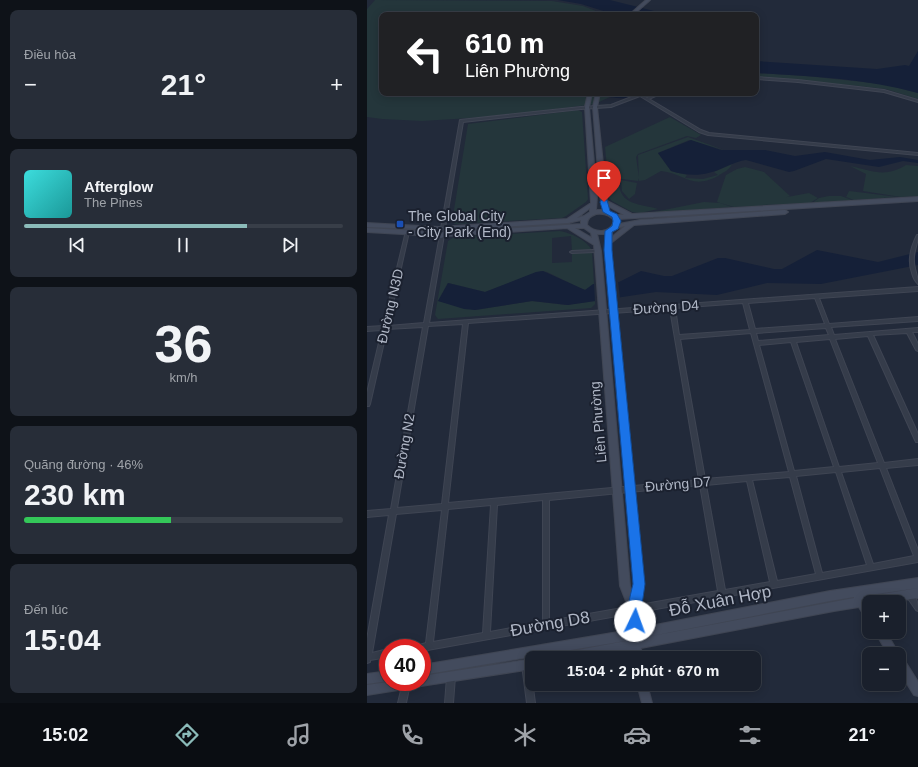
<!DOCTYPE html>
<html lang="vi">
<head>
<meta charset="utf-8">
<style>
	body { margin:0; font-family:Helvetica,sans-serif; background:#272d38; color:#f1f3f6; height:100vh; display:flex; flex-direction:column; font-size:15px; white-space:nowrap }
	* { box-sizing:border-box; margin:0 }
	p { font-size:13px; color:#9fa3a9 }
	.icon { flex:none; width:22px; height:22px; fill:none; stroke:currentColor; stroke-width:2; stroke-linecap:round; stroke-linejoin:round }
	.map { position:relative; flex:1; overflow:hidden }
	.drawer { display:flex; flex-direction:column; gap:10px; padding:10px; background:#0e1218; width:367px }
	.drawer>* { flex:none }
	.banner { position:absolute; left:12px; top:12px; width:380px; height:84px; border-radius:8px; box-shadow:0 2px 10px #0003,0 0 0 1px #383e48; background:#202124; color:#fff; overflow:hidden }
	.tools { position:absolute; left:495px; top:595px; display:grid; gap:8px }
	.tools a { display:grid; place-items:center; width:44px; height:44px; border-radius:8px; background:#1a202c; box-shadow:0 2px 10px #0003,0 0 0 1px #383e48; font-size:20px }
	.speed { position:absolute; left:12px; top:639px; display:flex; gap:8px; font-size:20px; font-weight:700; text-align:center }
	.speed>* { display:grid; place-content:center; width:52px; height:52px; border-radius:50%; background:#1a202c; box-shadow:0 2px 10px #0003,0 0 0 1px #383e48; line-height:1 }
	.speed .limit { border:6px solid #d22; background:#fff; color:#111 }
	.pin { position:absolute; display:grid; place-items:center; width:34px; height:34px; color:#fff; margin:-41px -17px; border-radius:50% 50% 50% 0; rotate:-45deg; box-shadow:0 0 4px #0007 }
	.pin .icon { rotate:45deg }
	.me { position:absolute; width:44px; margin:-22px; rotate:3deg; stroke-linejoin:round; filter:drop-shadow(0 0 3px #0008) }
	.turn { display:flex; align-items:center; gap:14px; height:84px; padding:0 20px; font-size:18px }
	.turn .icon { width:52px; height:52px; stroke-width:2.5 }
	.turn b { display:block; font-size:28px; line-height:34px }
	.big { font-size:30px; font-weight:600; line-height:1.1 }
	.drawer .widget { flex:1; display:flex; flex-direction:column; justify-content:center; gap:6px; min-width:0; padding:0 14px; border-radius:8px; background:#272d38 }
	.drawer .dial { align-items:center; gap:0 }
	.dial b { font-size:52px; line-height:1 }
	.song { display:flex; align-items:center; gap:12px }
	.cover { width:48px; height:48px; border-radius:6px; background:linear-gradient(135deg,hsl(180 70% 55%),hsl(180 70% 35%)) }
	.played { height:4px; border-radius:2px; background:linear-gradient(90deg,#8bbbb9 70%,#383e48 70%) }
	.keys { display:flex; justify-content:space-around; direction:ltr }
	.heat { display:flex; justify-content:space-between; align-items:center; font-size:22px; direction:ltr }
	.charge { height:6px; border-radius:3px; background:linear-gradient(90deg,#34c759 46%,#383e48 0) }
	.trip { position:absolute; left:158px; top:651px; width:236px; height:40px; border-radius:8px; background:#1a202c; box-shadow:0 2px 10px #0003,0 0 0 1px #383e48; font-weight:600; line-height:40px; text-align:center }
	.tab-bar { display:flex; height:64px; justify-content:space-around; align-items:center; background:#0a0d12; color:#9fa3a9 }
	.tab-bar .icon { width:28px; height:28px }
	.tab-bar .selected { color:#8bbbb9 }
	.tab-bar b { font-size:18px; color:#f1f3f6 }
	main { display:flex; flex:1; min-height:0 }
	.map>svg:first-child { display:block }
</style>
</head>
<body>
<main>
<section class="drawer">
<div class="widget"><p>Điều hòa</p>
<div class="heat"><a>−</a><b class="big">21°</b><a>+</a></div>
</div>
<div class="widget">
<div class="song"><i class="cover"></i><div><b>Afterglow</b><p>The Pines</p></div></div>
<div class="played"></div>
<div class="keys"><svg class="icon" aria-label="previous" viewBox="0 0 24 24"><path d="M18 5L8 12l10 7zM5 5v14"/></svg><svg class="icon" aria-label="pause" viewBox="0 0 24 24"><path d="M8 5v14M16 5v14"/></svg><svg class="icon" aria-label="next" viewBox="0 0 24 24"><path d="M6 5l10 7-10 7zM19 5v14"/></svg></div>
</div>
<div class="widget dial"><b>36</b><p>km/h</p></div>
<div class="widget"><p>Quãng đường · 46%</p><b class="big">230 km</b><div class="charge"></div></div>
<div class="widget"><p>Đến lúc</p><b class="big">15:04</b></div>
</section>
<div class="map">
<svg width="551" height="703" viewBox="0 0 551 703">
	<rect width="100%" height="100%" fill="#222a3a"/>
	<path fill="#24363b" d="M8 0 185 1 216 6 239 15H15V93H251L228 104 135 116 55 121 15 119 0 117V9Z
		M389 73 439 76 516 84 551 93V99L519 89 434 80 389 77Z
		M211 110 215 112 221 199 219 202 199 216 195 218 88 224 85 222 101 124Z
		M303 117 334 135 329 138 320 136 271 154 269 157 272 178 271 181 248 178 241 179 238 147Z
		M321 137 357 150 322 140 291 153 304 171 320 175 318 178 336 179 351 175 347 172 365 164C362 171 356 172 351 176 324 190 319 174 294 171L278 180 272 181 271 155Z
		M539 165 551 166V196L534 197 496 191 499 174 483 166C506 171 518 178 539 165Z
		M378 167 397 172 423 196 392 206 367 207 350 202 359 175 370 169Z
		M246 179 252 180C251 206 274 204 291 209L273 213 265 212 245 201 242 198 241 181Z
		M254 180 270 183 268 194 262 199 255 191Z
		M482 191 531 197 487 200 479 197Z
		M442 193 451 198 443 203 395 205 415 198Z
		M462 196H474L485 200 445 203 452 198Z
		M337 202 353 203 365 207 282 213Z
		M193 231C204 233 219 240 225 250L205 251 204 236 185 238V263L205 262V253L225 252 227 284 220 290 215 289 180 272 174 271 118 292 81 283 71 301 108 310 165 301 199 305 228 301V304L224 308 71 319 68 315 81 241 87 237Z"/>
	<path fill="#152038" d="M191 0H243L303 15H249L214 4Z
		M551 51V93C499 79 443 76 389 73V61L510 69 538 65 542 66Z
		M212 93H268L270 94 267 99 250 98Z
		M324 140 354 150H398L428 156 458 152 503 160 533 157 551 160V163L536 161 512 167 459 159 427 171 422 172 379 160C372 161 365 164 358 167 339 176 324 177 304 171L291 153Z
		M450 250 511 262 551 252V265L454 284 400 283 350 295 289 292 201 305 165 301 108 310 97 309 71 301 81 283 118 292 169 272 176 271 218 290 226 284 252 282 274 271 297 276H305L351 258H358L407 269H415Z"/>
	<path fill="#222a3a" d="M251 281 253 299 228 302 227 283Z"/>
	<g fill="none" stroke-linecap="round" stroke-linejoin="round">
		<defs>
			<path id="street" d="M389 77 431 80 517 90 551 100V102L517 92 431 82 389 79Z
				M290 93H295L282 99 334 130 342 133 551 153V155L341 135 332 132 273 96 244 107 214 109 96 122 78 228 76 229 74 228 93 120 214 107 244 105 272 94H274L280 98Z
				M39 231H40L42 232 21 326 57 323 73 235 75 234 77 235 62 323 551 287V291L452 298 462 324 551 317V321L464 327 467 335 551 328V332H545L551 344V351L549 350 540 333 506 335 551 434V442H549L548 440 501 336 468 339 517 463 551 459V465L519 468 551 550V562L55 651V648H47L49 646 59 643 75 510 29 514 5 653 21 649V657L3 660V662L0 663V639L22 515 0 517V511L24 509 56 327 20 329 3 404 2 406H0V393L15 330 0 331V327L16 326ZM448 298 458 324 388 329 381 303ZM376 303 383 330 312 335 308 308ZM303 309 332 480 81 503 101 323ZM96 324 75 504 30 508 61 326ZM459 328 462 335 391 341 389 333ZM384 333 422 472 338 479 313 339ZM463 339 511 463 472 467 429 342ZM424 342 467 467 427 471 392 345ZM513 468 547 556 506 564 474 472ZM469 472 500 565 455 573 429 476ZM423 477 449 574 410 581 385 480ZM380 481 403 582 358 590 339 485ZM333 485 351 591 182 621V500ZM176 500V622L123 632 130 505ZM124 505 116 633 66 642 81 509Z
				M550 235H551C551 244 546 252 547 261 547 269 551 276 551 284 548 281 546 277 545 273 540 260 544 247 550 235Z
				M226 250H228V252L205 253 203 252 205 251Z
				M542 592C550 596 551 603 551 611L549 610 540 597 539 595 540 593Z
				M159 661 162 662 163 665 168 703H160L155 665 156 662Z
				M84 673 87 674 88 677 86 703H78L80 677 81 674Z
				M36 682H42L43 684 39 703H31Z"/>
			<path id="secondary" d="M279 0H283L266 15H262Z
				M221 93H225L222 107 230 197 229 210H236L233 196 226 107 229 93H233L230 107 240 201 265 214 551 197V201L252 219 253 221 252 224 273 220 418 210 421 212 418 214 267 225 244 243V250L277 584 272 609 273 628 463 591 551 578V588L496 596 497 597 551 588V598L523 602H502V621L499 619 492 607 467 611 274 648 275 658H265V650L221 658H190L191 654 195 653 264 640 55 675V665L263 630 262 609 253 586 227 245 200 228 80 236 74 238 69 236 0 232V228L70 232 74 234 79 230 0 227V223L72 227 200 219 224 203 218 107ZM241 206 257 215H249L242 211ZM223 208V212L217 216 210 218ZM229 214C237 213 243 214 247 221 243 234 228 233 220 225 220 218 224 216 229 214ZM214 220V224L84 232V230L201 223ZM258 226 245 237V232L250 228ZM208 228H217L224 233 225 238ZM230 234H239L238 250 267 584 265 593 263 586 234 251ZM487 597V598L274 638 463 601Z
				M508 632H519L532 654H521Z
				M532 657 536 658 551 682V696L547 695 532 671Z
				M165 659V669L54 686 50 687 0 695V685L21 682H55V676Z
				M21 671V681L0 684V674Z
				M270 684H280L285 703H275Z"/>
		</defs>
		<use href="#street" stroke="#3f4553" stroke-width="2"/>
		<use href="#secondary" stroke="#3f4553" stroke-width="2"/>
		<use href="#street" fill="#353c4a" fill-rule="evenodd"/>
		<use href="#secondary" fill="#434b5d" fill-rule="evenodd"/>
	</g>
	<path fill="#1a73e8" stroke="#114b97" d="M234 200H240L243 211 250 214 254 221 251 229 245 232V250L278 584 272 626 268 627 263 626C258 613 263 597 266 584L237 250 238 231 245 226 246 221 245 217 236 212 233 202Z"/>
	<rect fill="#1a4fb4" stroke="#1b212f" stroke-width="1.5" x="29" y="220" width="8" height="8" rx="2"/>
	<g text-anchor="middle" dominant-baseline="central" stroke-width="4" stroke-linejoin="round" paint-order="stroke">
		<g font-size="14" fill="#b0b7c6" stroke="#1b212f" text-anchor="start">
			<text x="41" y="216">The Global City<tspan x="41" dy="16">- City Park (End)</tspan></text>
		</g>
		<g font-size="14" fill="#b0b7c6" stroke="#1b212f">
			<text transform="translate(23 306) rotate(-77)">Đường N3D</text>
			<text transform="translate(299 307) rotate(-4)">Đường D4</text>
			<text transform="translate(231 422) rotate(-95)">Liên Phường</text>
			<text transform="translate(37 446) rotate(-80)">Đường N2</text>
			<text transform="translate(311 484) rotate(-5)">Đường D7</text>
		</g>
		<g font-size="17" fill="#b0b7c6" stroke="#1b212f">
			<text transform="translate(353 601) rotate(-11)">Đỗ Xuân Hợp</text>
			<text transform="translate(183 624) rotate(-10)">Đường D8</text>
		</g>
	</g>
</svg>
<div class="tools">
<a>+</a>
<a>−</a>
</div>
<div class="speed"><div class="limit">40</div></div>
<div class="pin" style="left:237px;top:202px;background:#d93025"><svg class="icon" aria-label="arrive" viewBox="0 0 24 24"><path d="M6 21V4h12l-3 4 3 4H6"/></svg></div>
<svg class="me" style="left:268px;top:621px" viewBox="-20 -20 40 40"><circle r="19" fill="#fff"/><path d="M0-13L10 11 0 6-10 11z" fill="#1a73e8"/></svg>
<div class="trip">15:04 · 2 phút · 670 m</div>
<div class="banner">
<div class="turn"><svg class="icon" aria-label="left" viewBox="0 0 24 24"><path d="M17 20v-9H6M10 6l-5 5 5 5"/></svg><div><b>610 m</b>Liên Phường</div></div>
</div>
</div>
</main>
<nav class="tab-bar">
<b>15:02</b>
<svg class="icon selected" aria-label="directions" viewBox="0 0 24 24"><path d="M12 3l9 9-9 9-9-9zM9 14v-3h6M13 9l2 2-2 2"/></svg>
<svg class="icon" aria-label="music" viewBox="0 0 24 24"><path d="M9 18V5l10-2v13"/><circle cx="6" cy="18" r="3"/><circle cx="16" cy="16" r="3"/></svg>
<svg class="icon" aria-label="phone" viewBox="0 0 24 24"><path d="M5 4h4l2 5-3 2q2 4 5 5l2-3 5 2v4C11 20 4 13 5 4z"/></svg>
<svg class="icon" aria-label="climate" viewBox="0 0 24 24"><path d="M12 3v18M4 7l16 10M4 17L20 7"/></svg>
<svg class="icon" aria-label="car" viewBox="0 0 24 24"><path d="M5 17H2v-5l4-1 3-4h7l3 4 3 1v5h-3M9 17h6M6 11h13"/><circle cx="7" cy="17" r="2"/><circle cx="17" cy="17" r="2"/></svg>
<svg class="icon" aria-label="filters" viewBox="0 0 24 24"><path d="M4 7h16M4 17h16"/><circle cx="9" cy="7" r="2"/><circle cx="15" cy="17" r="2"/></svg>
<b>21°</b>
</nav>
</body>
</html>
